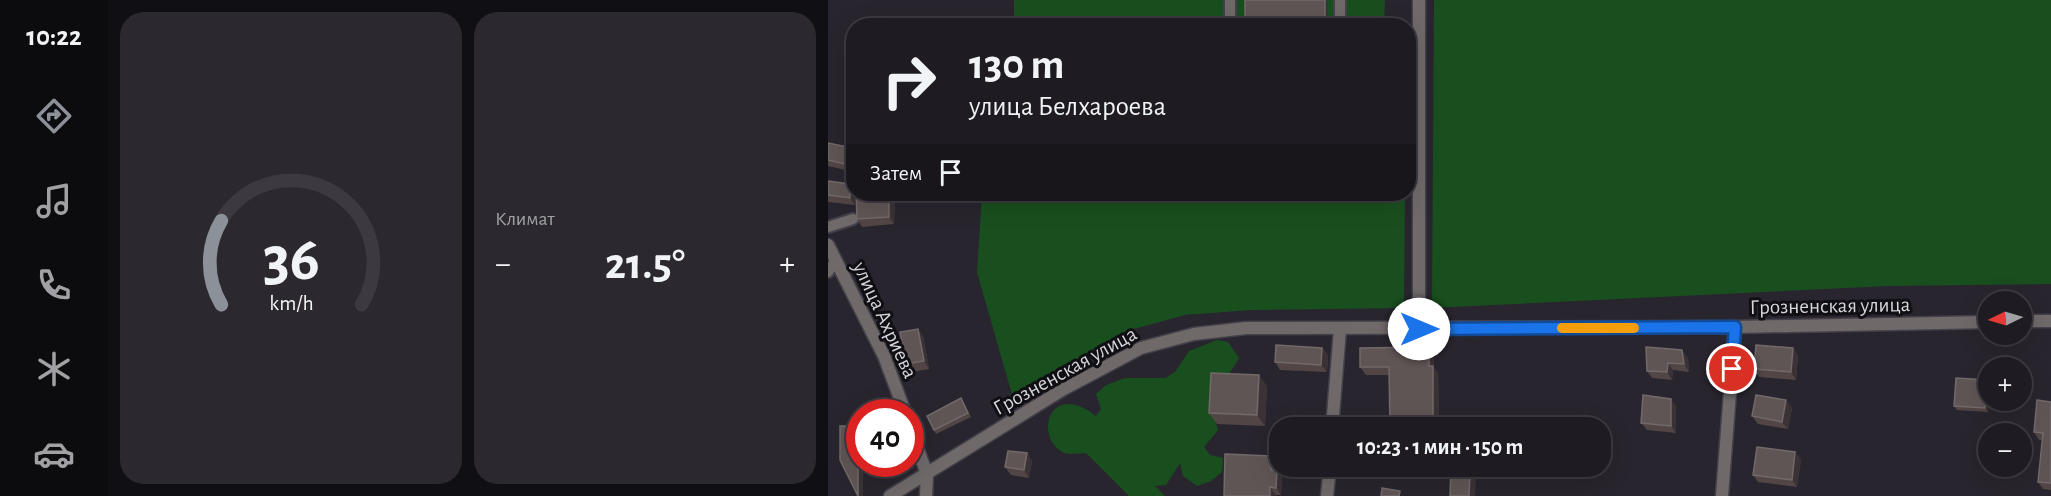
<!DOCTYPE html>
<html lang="ru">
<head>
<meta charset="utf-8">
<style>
	body { margin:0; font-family:"Alegreya Sans",sans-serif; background:#2b292f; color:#f1f3f6; height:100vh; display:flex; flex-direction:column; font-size:22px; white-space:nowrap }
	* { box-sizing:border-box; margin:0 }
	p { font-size:20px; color:#a1a1a5 }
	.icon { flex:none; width:33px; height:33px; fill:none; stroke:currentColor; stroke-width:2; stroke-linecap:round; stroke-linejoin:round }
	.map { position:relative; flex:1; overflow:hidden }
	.drawer { display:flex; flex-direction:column; gap:12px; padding:12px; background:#100f13; width:720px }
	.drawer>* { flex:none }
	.top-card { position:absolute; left:18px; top:18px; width:570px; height:183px; border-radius:24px; box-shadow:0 6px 24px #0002,0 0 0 2px #3c3a40; background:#1e1c22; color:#f1f3f6; overflow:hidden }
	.needle { width:39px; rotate:265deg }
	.buttons { position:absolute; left:1150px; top:291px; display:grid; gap:12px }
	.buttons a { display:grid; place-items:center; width:54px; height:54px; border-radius:50%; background:#1e1c22; box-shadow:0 6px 24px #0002,0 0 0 2px #3c3a40; font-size:30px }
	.speed { position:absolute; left:18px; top:399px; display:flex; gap:12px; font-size:30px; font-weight:700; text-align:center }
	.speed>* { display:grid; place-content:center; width:78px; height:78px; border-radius:50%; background:#1e1c22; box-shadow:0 6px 24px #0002,0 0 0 2px #3c3a40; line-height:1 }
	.speed .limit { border:9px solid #d22; background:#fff; color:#111 }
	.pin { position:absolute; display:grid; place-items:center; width:51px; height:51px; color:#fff; margin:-26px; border:3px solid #fff; border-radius:50%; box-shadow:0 2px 6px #0007 }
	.me { position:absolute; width:66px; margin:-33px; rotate:90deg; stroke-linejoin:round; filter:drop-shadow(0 0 4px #0008) }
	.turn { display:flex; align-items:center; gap:21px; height:126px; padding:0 24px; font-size:27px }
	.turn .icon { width:78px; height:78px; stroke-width:2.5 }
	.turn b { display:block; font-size:42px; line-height:51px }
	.then { display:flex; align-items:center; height:57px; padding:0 24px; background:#0003; gap:12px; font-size:22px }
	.big { font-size:45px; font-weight:700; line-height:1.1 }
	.drawer .widget { flex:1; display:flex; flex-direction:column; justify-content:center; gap:9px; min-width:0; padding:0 21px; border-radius:24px; background:#2b292f }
	.drawer .dial { align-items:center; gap:0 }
	.dial svg { height:156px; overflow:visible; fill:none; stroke:#3c3a40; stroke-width:7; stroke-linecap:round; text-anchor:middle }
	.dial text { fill:#f1f3f6; stroke:none }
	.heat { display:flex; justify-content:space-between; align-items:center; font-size:33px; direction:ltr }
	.drawer .tiles { flex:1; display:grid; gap:12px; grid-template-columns:repeat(2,1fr) }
	.trip { position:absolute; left:441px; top:417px; width:342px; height:60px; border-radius:24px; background:#1e1c22; box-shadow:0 6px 24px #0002,0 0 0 2px #3c3a40; font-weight:700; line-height:60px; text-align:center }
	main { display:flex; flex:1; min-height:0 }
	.tabs { display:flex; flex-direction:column; width:108px; justify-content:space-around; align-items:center; background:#0c0b0e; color:#a1a1a5 }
	.tabs .icon { width:42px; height:42px }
	.tabs .current { color:#8c9099 }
	.tabs b { font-size:27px; color:#f1f3f6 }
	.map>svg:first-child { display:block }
</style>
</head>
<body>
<main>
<nav class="tabs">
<b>10:22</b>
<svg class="icon current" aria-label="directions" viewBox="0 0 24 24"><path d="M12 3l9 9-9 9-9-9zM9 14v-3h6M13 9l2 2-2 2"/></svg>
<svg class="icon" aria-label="music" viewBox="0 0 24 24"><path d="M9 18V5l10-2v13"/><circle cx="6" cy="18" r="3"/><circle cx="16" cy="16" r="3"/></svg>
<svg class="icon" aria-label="phone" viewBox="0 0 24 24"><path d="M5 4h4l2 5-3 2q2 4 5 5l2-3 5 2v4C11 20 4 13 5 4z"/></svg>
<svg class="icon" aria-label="climate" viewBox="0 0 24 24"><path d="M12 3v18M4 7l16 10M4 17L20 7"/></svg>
<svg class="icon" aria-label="car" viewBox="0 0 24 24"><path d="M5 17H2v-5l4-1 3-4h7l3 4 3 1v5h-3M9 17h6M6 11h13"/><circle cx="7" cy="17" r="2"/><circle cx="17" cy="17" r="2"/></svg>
</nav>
<section class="drawer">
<div class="tiles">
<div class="widget dial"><svg viewBox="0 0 100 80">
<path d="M14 69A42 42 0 1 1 86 69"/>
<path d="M14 69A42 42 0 0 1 14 26" stroke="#8c9099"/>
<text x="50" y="56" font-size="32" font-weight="700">36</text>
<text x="50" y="72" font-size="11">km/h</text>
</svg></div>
<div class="widget"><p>Климат</p>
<div class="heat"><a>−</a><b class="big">21.5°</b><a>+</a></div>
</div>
</div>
</section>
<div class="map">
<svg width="1223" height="496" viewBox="0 0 1223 496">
	<rect width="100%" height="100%" fill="#28252e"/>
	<path fill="#194f1f" d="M186 0H557L556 25 186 26Z
		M606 0H1223V284L1060 286 604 308Z
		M154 194H577L576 308 423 310 357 315 306 329 185 398 149 272Z
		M389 340 400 342 411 358C396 385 378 394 390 430L376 447 382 455 395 458 394 472 383 481 369 486 355 476 352 463 338 485 327 486 337 496H301L258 453C252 453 241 455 236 453 205 438 221 379 268 416L273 409 268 394 278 385 297 378H337L347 372 361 351Z"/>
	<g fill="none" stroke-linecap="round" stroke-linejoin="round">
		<defs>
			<path id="service" d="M512 25 566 26
				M402 26V0
				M512 26V0
				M0 227 25 219
				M0 272 8 260"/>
			<path id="minor" d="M591 0V329
				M0 245 56 356 77 412
				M82 428 99 474 98 496
				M504 428 512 329
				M499 496 502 466
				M894 496 907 327"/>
			<path id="tertiary" d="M1194 321H1223
				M62 496 234 390 313 348 366 334 418 328 907 327 1161 322"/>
		</defs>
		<use href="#service" stroke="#44414a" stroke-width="14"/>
		<use href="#minor" stroke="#44414a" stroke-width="15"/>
		<use href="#tertiary" stroke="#44414a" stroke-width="15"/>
		<use href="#service" stroke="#6f696a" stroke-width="10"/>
		<use href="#minor" stroke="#6f696a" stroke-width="12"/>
		<use href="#tertiary" stroke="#6f696a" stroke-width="12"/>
	</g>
	<path fill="#514645" d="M0 143 26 154V172L0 166Z
		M0 181 22 184 26 190V194H27V205L0 202Z
		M37 194H67L66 224 34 227 29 219Z
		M95 336 101 369 84 372 78 364Z
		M818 347 860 358 861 372 845 370 844 380 824 378 819 371Z
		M494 348 500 355 499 372 452 370 447 362Z
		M965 348 970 356 968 380 931 377 926 369Z
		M606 355V368L610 373 611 423 584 424V428H562L561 375H538L532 367Z
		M1159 380 1160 412 1129 410 1126 406Z
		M439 386 437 426 389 424 381 413Z
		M133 398 143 417 108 434 106 430Z
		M1223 402V490L1215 489 1210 482 1215 440H1211L1206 432Z
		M848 406V433L819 430 813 423Z
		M964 408 960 429 930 424 924 416Z
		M967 452 973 460 969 487 930 482 925 475Z
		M199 453 204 461 201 478 183 475 177 467Z
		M449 463V471L454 478 453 495 396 496Z"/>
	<path fill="#3b3235" d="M497 0H499L500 26H497Z
		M20 147 26 154V171L21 165Z
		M22 184 26 190V194H27V205L22 198Z
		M61 194H67L66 224 61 217Z
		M90 329 95 336 101 369 96 361Z
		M601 347 606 355V368L610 373 611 423 605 416 601 366Z
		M494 348 500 355 499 372 493 365Z
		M965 348 970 356 968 380 963 372Z
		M854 350 860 358 861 372 856 364Z
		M840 363 845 370 844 380 839 372Z
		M431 375 439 386 437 426 429 415Z
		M1159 380 1161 382 1160 412 1157 408Z
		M843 399 848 406V433L843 426Z
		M958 400 964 408 960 429 954 422Z
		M579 416 584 424V428H577Z
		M30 426 32 429V464H35V496H30Z
		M967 452 973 460 969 487 964 480Z
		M199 453 204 461 201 478 196 470Z
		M444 456 449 463V471L454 478 453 495 448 488 443 470Z
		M642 472 648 479 647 496H641Z
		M442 487 448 495V496H442Z"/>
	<path fill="#5f5555" stroke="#72696a" stroke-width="1.5" d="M417 0H497V26H417Z
		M0 143 20 147 21 165 0 160Z
		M0 181 22 184V198L0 195Z
		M28 194H61V217L29 219Z
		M90 329 96 361 78 364 72 332Z
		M448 345 494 348 493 365 447 362Z
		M928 345 965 348 963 372 926 369Z
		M601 347V366H605V416H579L577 428H562L561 367H532V348Z
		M818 347 854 350 856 364 840 363 839 372 819 371Z
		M383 373 431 375 429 415 381 413Z
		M1128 378 1159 380 1157 408 1126 406Z
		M815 395 843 399V426L813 423Z
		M928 395 958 400 954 422 924 416Z
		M133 398 140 413 106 430 99 416Z
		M1209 400 1223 402V483L1210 482 1215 433 1206 432Z
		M523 424 548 428H523Z
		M12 426H30V496L12 460Z
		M929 447 967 452 964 480 925 475Z
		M180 451 199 453 196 470 177 467Z
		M397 454 444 456 443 470H449L448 488 442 487V496H396Z
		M623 469 642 472 641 496H622Z
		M554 488 572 491 571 496H553Z"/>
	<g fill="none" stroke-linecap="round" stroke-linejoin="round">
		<defs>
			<path id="route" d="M591 329 907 327 904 369"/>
		</defs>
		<use href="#route" stroke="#114b97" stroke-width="15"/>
		<use href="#route" stroke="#1a73e8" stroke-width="10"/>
		<path stroke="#f59e0b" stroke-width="10" d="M734 328H806"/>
	</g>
	<g text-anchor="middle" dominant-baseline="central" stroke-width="6" stroke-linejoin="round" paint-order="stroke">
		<g font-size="21" fill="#d6d5db" stroke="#100f13">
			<text transform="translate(1002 306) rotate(-1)">Грозненская улица</text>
			<text transform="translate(57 320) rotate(65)">улица Ахриева</text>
			<text transform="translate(237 371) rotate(-29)">Грозненская улица</text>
		</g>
	</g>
</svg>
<div class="buttons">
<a><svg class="needle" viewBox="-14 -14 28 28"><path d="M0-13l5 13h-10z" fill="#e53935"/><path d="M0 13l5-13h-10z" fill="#a1a1a5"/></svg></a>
<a>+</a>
<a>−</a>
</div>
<div class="speed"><div class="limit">40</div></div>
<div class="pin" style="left:904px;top:369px;background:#d93025"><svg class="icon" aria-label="arrive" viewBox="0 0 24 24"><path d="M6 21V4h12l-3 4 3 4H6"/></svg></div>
<svg class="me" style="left:591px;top:329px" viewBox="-20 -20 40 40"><circle r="19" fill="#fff"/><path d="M0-13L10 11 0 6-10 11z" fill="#1a73e8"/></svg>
<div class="trip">10:23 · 1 мин · 150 m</div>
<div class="top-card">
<div class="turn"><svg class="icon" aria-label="right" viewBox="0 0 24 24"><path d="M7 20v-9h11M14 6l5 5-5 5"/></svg><div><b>130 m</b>улица Белхароева</div></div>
<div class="then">Затем<svg class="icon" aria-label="arrive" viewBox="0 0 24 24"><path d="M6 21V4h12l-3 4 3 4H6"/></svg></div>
</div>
</div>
</main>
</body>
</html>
